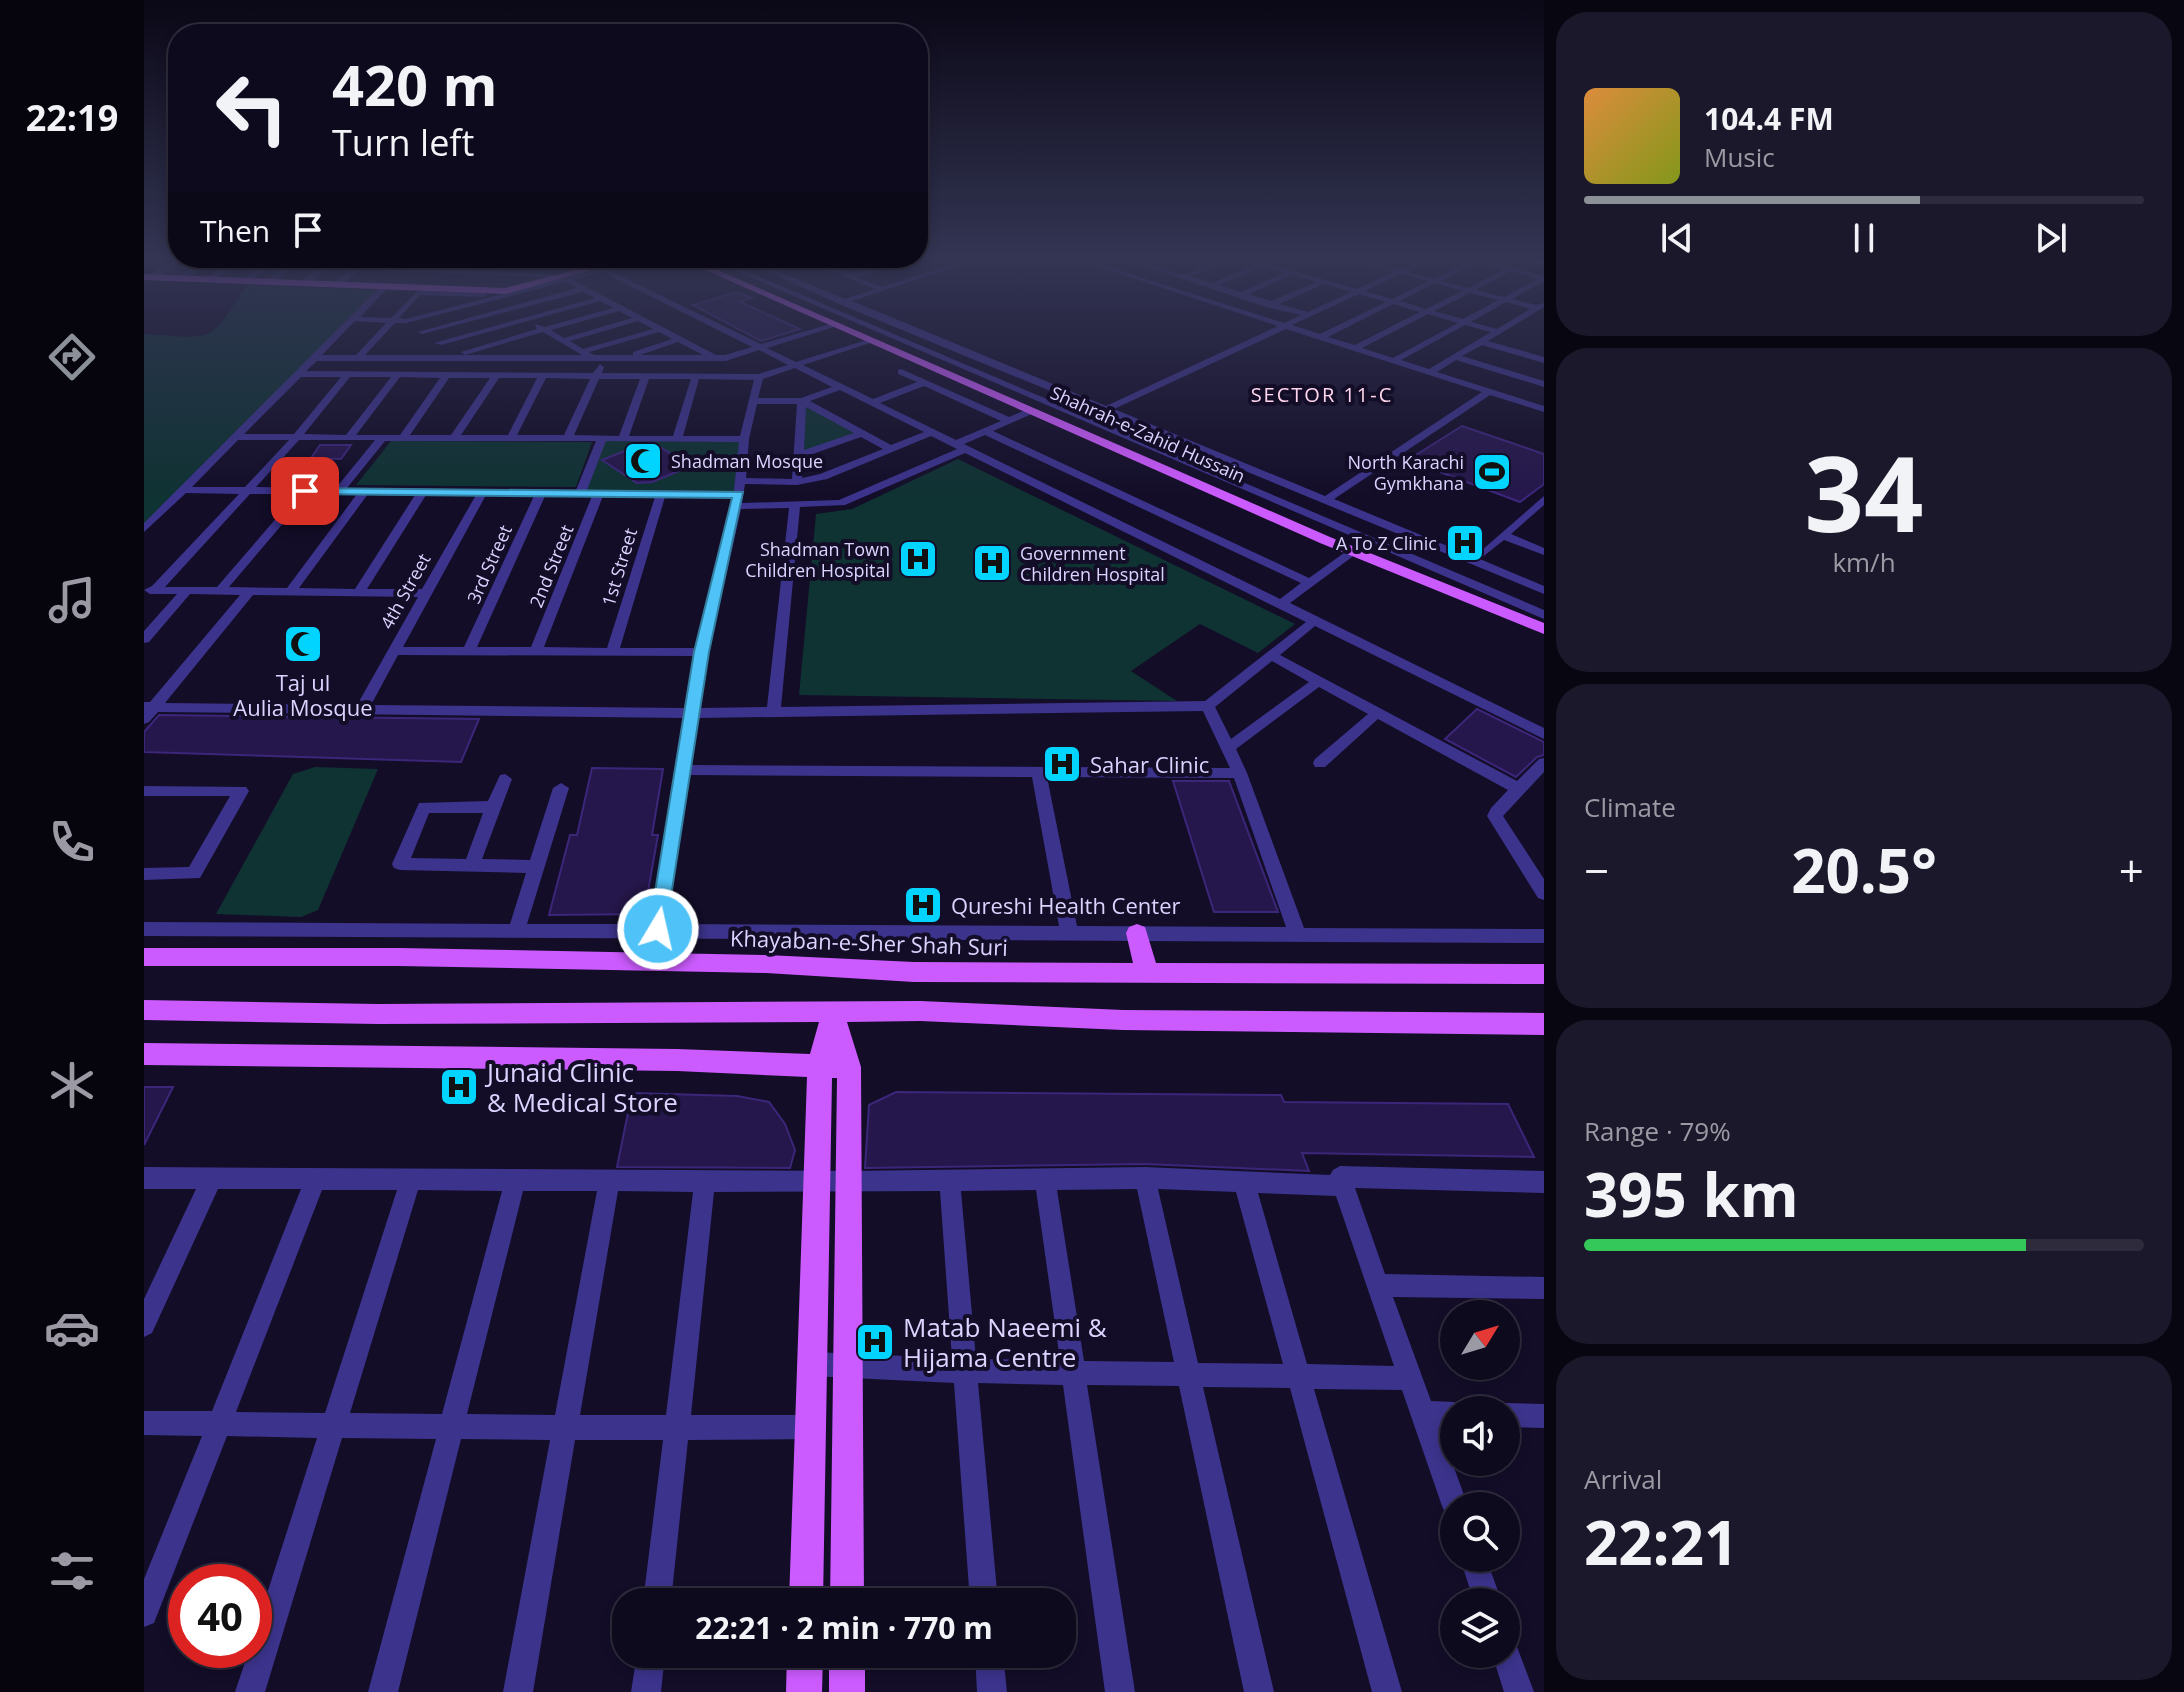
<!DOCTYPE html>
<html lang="en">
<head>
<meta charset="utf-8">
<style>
	body { margin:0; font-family:"Open Sans",sans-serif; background:#1c182b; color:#f1f3f6; height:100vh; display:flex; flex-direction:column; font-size:30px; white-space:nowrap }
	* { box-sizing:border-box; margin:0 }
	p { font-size:26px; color:#9b9aa4 }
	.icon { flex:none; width:44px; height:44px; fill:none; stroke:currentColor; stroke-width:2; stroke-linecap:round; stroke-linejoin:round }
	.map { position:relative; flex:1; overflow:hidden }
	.sheet { display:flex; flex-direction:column; gap:12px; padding:12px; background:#080610; width:640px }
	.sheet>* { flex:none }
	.guide { position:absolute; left:24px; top:24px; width:760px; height:244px; border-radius:32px; box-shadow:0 4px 12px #0003,0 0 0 2px #2e2b3c; background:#0e0a1e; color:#f1f3f6; overflow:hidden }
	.needle { width:52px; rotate:52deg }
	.fabs { position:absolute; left:1296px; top:1300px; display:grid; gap:16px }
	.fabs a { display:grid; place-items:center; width:80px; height:80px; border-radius:50%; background:#0e0a1e; box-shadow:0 4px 12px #0003,0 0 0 2px #2e2b3c; font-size:40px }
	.speed { position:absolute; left:24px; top:1564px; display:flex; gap:16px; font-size:40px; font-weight:700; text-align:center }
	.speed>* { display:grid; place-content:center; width:104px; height:104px; border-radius:50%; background:#0e0a1e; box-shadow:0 4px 12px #0003,0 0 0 2px #2e2b3c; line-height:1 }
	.speed .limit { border:12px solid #d22; background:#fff; color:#111 }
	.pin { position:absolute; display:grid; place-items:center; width:68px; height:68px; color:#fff; margin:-34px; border-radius:16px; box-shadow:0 4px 12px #0006 }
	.me { position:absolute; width:88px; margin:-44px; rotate:9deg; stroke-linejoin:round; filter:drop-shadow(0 0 6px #0008) }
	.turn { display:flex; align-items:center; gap:28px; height:168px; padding:0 32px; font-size:36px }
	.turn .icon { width:104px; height:104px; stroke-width:2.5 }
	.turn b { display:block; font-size:56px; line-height:68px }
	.then { display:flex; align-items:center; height:76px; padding:0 32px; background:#0003; gap:16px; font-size:30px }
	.big { font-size:60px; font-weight:700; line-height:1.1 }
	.sheet .tile { flex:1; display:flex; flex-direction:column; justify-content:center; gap:12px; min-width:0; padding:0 28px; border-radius:32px; background:#1c182b }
	.sheet .dial { align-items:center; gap:0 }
	.dial b { font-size:104px; line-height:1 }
	.song { display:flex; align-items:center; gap:24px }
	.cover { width:96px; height:96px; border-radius:12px; background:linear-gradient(135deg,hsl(30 70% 55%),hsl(70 70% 35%)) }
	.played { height:8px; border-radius:4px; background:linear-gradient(90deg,#8c9099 60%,#2e2b3c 60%) }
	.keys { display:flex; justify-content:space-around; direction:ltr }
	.heat { display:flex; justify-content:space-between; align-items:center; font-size:44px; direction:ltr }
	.charge { height:12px; border-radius:6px; background:linear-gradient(90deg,#34c759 79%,#2e2b3c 0) }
	.trip { position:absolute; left:468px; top:1588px; width:464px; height:80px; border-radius:32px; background:#0e0a1e; box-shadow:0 4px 12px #0003,0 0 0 2px #2e2b3c; font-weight:700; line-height:80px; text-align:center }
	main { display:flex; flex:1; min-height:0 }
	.menu { display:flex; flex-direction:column; width:144px; justify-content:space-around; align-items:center; background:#06040c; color:#9b9aa4 }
	.menu .icon { width:56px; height:56px }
	.menu .current { color:#8c9099 }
	.menu b { font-size:36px; color:#f1f3f6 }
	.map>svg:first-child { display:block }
</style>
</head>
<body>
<main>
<nav class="menu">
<b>22:19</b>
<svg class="icon current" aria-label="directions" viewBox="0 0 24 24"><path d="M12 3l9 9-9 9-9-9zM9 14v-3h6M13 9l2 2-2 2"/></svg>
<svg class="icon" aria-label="music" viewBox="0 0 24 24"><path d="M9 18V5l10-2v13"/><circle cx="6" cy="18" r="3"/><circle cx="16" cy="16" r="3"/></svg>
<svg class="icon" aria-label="phone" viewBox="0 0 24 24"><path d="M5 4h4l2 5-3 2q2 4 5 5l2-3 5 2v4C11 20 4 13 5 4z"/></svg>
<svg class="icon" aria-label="climate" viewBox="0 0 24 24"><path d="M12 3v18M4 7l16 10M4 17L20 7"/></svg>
<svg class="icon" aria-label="car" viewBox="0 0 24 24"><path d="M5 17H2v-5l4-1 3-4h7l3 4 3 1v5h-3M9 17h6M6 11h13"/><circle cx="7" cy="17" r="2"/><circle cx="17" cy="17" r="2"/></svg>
<svg class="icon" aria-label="filters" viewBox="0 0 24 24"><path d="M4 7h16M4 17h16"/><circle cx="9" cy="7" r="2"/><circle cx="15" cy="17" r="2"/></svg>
</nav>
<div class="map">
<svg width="1400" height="1692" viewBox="0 0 1400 1692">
	<rect width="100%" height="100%" fill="#130d28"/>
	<path fill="#0f3233" d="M103 285 238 290 0 529V334C71 338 63 346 103 285Z
		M658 401 716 434 655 455Z
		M458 439H600L595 494 436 493Z
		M247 441 448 442 432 487 212 485Z
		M814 459 1151 624 1114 653 1056 624 987 671 1033 701 655 695 672 514 708 509Z
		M171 767 234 769 174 910 157 917 72 914 149 774Z"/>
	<path fill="#25174b" stroke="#3c267a" stroke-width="2" d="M593 292 608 298 596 302 656 329 617 341 549 305Z
		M1318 426 1400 454V484L1376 502 1264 460Z
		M498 444H511L547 466 508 482 493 483 458 460Z
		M176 445H207L197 459 167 458Z
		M1333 709 1400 742V755L1393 757 1372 777 1301 739Z
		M15 715 335 719 317 762 0 752V732Z
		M448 768 519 769 508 835H514L500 914 405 915 426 835H433Z
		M1029 781H1085L1134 912H1070Z
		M0 1087H29L0 1145Z
		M752 1092 1137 1095 1140 1102 1364 1104 1390 1157 1158 1153 1165 1171 1001 1164 721 1168 725 1105Z
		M488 1093 593 1096 625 1102 641 1124 651 1150 646 1168 473 1167Z"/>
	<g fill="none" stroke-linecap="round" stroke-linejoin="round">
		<path fill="#3c338c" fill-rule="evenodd" d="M0 259H7L0 263Z
			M31 259H39L14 277H8V273Z
			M63 259H71L44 278H38V274Z
			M93 259H101L71 280H65V276Z
			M127 259H134L107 281H101V277Z
			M152 259H159L131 282H125V278Z
			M187 259H194L166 283H160V279Z
			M219 259H226L199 285H193V281Z
			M288 259H355L392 262 388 264 291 261Z
			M421 259H429L445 267 438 269Z
			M494 259H505L466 271 617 344 693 322V326L623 348 652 362 729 338V342L659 365 729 399 773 382 754 374V370L757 369 865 417 884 409H890V413L849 431 1165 578 1200 553H1208V557L1146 603 1400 728V739L1171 626 1136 655 1373 781 1395 759 1400 758V772L1359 816 1400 879V900L1394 898 1343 816 1347 808 1364 790 1234 719 1181 767H1171L1169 763 1171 759 1224 714 1175 687 1092 749 1103 773 1160 928 1400 929V943L0 936V922L366 924 382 873 256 870 250 868 248 864 275 803 344 801 356 775 361 774 368 779 338 859 386 860 409 788 417 783 425 788 383 924H506L541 718 14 712 5 722 0 724V702H6L96 595 46 594 5 642 0 643V631L33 594H6L0 590 8 586 95 494 42 493 0 532V523L240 283 247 285 216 317 247 318 274 291 340 293 344 295 340 297 276 295 255 318 262 319ZM458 272 608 347 581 355H572L429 280ZM421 282 433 288 274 332 278 334 439 292 451 298 290 343 297 345 456 301 469 308 401 327 391 324 393 329 317 352 321 355 399 332 438 355H221L251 323H262ZM475 311 488 318 420 338 407 330ZM211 321 242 323 212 355H178ZM494 321 509 329 439 349 426 341ZM515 332 528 339 489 352V355H450L445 352ZM534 342 559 355H496ZM615 350 644 365 614 374 458 373 460 367 456 364 449 373 162 371 173 361H582ZM651 368 688 387 657 398H614L619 379ZM157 377H197L150 434H100ZM206 377H247L202 435 160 434ZM256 377 296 378 256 435H212ZM305 378H346L307 435H266ZM355 378H393L364 435H317ZM402 378 446 379 420 435H373ZM455 379H496L475 436 430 435ZM505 379H547L529 436H485ZM555 379 610 380 596 436H539ZM780 386 857 421 812 440 736 403ZM696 390 780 432 747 445 666 401ZM613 404H653L648 479 602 478 605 439ZM662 407 710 433 660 450ZM841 435 1157 583 1136 599 820 444ZM787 436 813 449 695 500 598 503 601 484 653 485 683 479ZM717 437 739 449 676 474 658 478 660 457ZM94 440H145L101 487H48ZM155 440H231L192 488 112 487ZM241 441H452L432 490 203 488ZM462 441 595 442 590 491 443 490ZM821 453 1162 622 1061 701 637 707 656 507 701 505ZM106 494H153L73 587H21ZM164 494H213L143 588 85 587ZM224 494 271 495 211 589 155 588ZM282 495H332L278 589H223ZM342 495 390 496 320 647H259ZM401 496H448L387 647H333ZM459 496 511 497 463 648 400 647ZM521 497H589L552 648H476ZM645 508 623 707 556 708 565 652 597 509ZM109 595 274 597 213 705 21 703ZM254 655 551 656 542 708 227 705ZM1128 661 1165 682 1087 739 1071 707ZM1059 711 1086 768 547 765 555 718ZM546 775 888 777 915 926 523 924ZM903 777 1090 778 1142 927 933 926ZM285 813H339L322 859 267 858Z
			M564 259H573L1400 610V619Z
			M596 259H605L701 299 731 289 656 259C667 259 677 267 687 266 700 266 712 259 725 259L692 269C721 280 742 259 771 259L714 278 738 287 825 259H835L708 301 962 406 1134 326 930 259H940L1140 323 1157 315 1122 307 980 259C999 259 1025 275 1040 274 1057 272 1071 259 1088 259L1046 276 1068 283 1112 265 1097 259H1107L1213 289 1250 272 1204 259C1220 259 1242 271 1256 269 1267 268 1275 259 1287 259L1263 272 1290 279 1326 261 1324 259H1336L1400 276V281L1368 299 1392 305 1400 303V307L1344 341 1400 357V363L1338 345 1318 356 1400 381V387L1312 360 1293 372 1400 406V412L1346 395 1190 499 1330 557 1400 496V505L1367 534 1400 548V555L1360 540 1336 559 1400 586V594L695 304ZM1333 263 1359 270 1324 288 1297 281ZM1119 267 1140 273 1097 292 1075 285ZM1367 271 1394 279 1360 297 1332 290ZM1257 274 1284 281 1248 299 1221 291ZM1148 275 1173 282 1127 301 1105 294ZM1291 283 1318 291 1282 309 1256 301ZM1180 284 1207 292 1164 312 1135 304ZM1326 293 1354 300 1319 319 1290 311ZM1215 294 1242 302 1176 334 1148 325ZM1362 302 1386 309 1353 329 1327 322ZM1249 304 1276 312 1211 345 1184 337ZM1284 314 1314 323 1249 358 1218 348ZM1321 325 1347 332 1285 369 1257 360ZM1142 329 1338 392 1181 496 970 409Z
			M245 267 407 274 411 276 407 278 242 271Z
			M0 786 102 787 105 791 56 878 0 880V868L45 867 86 796H0Z
			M1196 1166 1400 1171V1193L1211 1188 1241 1274 1400 1277V1299L1249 1297 1287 1401 1310 1402 1319 1405 1321 1410H1310V1426H1295L1324 1506H1310V1519L1302 1515 1298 1506 1258 1390 1170 1389 1258 1692H1228L1146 1388 1059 1387 1130 1692H1100L1035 1386 943 1385 991 1692H961L919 1385 834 1383 854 1602H826L810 1383 668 1376 660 1372 656 1364 660 1356 668 1352 808 1358 796 1191 570 1192 547 1415H667L676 1418 679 1427 676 1436 667 1439 544 1440 527 1602H499L519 1440H431L389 1692H359L406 1440 317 1439 254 1692H224L292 1439 198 1438 121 1692H91L105 1650H110V1634L173 1438 83 1436 10 1623 0 1627V1579L58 1436 0 1435V1411H68L157 1189H74L8 1333 0 1337V1299L52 1189H0V1167L704 1171 1001 1167 1186 1175 1189 1170ZM993 1189 1030 1362 940 1361 913 1190ZM1014 1189 1092 1192 1139 1364 1054 1363ZM178 1190H253L181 1413 92 1412ZM274 1190 358 1191 298 1414 206 1413ZM892 1190 916 1360 832 1359 817 1191ZM379 1191H453L411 1415 323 1414ZM474 1191 549 1192 522 1415H436ZM1114 1193 1192 1196 1250 1366 1163 1364Z
			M1362 1403 1400 1404V1428L1362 1427V1410H1352L1353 1406Z
			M1316 1558H1342L1358 1602H1330Z
			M1362 1640 1372 1644 1390 1692H1360L1348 1654H1362Z
			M493 1654H521L517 1692H487Z
			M831 1654H859L863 1692H833Z"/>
		<path fill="#cc5bff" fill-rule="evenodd" d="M474 259H488L361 294 0 280V274L361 288Z
			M537 259H548L1186 537 1400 623V634L1176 543Z
			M1383 259H1400V265L1384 261Z
			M993 924 1001 927 1012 963 1400 964V984L770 982 622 973 255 966H0V948H255L622 955 770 962 989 963 982 933 985 927Z
			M0 1000 234 1004 776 1001 979 1010 1400 1013V1035L979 1030 776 1021 703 1022 717 1067 720 1602H686L693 1078H688L679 1602H645L663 1077 533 1071 0 1065V1043L533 1049 666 1054 675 1022 234 1024 0 1020Z
			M643 1654H679L678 1692H642Z
			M685 1654H721V1692H685Z"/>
	</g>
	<linearGradient id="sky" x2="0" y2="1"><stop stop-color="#0a0716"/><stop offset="0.52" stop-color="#333553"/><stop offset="1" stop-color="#333553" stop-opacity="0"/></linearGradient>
	<rect width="1400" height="496" fill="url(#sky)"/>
	<path fill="#4fc3f7" stroke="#337fa1" stroke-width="2" d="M157 488 599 492 565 652 521 935H507L505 929 550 652 588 498 161 494 157 493Z"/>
	<defs>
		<symbol id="mosque-square" viewBox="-11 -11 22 22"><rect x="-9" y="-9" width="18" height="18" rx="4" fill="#00d4ff" stroke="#130d28"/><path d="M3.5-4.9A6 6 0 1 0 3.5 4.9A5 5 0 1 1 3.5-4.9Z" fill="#111"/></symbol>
		<symbol id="stadium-square" viewBox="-11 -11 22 22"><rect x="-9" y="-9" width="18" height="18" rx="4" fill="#00d4ff" stroke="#130d28"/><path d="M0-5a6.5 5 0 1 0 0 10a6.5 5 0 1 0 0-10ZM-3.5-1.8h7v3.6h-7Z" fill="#111"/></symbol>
		<symbol id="hospital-square" viewBox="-11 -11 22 22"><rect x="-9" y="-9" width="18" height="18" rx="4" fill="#00d4ff" stroke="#130d28"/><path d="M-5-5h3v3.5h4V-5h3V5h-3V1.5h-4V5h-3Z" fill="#111"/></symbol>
	</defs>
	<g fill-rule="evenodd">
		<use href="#mosque-square" x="477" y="439" width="44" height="44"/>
		<use href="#stadium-square" x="1326" y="450" width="44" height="44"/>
		<use href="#hospital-square" x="1299" y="521" width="44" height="44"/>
		<use href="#hospital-square" x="752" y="537" width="44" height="44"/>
		<use href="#hospital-square" x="826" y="541" width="44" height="44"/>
		<use href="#mosque-square" x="137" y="622" width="44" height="44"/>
		<use href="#hospital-square" x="896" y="742" width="44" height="44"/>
		<use href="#hospital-square" x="757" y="883" width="44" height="44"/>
		<use href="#hospital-square" x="293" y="1065" width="44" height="44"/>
		<use href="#hospital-square" x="709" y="1320" width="44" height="44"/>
	</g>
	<g text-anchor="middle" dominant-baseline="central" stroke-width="8" stroke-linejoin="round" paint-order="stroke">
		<g font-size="18" fill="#dbd4ff" stroke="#130d28">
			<text transform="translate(1004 434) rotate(24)">Shahrah-e-Zahid Hussain</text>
			<text transform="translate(345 564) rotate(-66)">3rd Street</text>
			<text transform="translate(407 566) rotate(-68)">2nd Street</text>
			<text transform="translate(475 567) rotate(-73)">1st Street</text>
			<text transform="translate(261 591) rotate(-61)">4th Street</text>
		</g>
		<g font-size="18" fill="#dbd4ff" stroke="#130d28" text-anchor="end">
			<text x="527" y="461" text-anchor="start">Shadman Mosque</text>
			<text x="1320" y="462">North Karachi<tspan x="1320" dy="21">Gymkhana</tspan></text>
			<text x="1293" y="543">A To Z Clinic</text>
			<text x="746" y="549">Shadman Town<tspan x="746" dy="21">Children Hospital</tspan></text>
			<text x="876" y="553" text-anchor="start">Government<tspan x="876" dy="21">Children Hospital</tspan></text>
		</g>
		<g font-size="20" letter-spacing="2" fill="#ffd6ed" stroke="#130d28">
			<text x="1178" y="394">SECTOR 11-C</text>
		</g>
		<g font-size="22" fill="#dbd4ff" stroke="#130d28" text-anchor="start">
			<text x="159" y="682" text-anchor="middle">Taj ul<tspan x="159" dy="25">Aulia Mosque</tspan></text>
			<text x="946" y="764">Sahar Clinic</text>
			<text x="807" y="905">Qureshi Health Center</text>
		</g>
		<g font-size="22" fill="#dbd4ff" stroke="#130d28">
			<text transform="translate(725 942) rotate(2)">Khayaban-e-Sher Shah Suri</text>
		</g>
		<g font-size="26" fill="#dbd4ff" stroke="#130d28" text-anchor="start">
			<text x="343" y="1072">Junaid Clinic<tspan x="343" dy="30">&amp; Medical Store</tspan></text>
			<text x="759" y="1327">Matab Naeemi &amp;<tspan x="759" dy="30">Hijama Centre</tspan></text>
		</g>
	</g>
</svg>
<div class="fabs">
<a><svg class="needle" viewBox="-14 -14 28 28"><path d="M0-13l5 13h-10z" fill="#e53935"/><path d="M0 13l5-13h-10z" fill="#9b9aa4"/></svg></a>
<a><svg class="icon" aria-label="sound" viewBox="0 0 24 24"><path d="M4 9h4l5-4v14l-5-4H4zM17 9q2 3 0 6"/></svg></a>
<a><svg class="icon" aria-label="search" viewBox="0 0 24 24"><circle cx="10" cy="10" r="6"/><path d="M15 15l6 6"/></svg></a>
<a><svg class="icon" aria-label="layers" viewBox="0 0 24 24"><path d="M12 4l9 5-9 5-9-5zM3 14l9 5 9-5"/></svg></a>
</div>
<div class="speed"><div class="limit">40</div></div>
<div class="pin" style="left:161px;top:491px;background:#d93025"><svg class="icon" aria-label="arrive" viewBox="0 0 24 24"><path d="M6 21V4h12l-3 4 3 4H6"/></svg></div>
<svg class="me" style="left:514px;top:929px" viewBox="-20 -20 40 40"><circle r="17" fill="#4fc3f7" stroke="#fff" stroke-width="3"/><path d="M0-11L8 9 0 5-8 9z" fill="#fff"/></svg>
<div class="trip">22:21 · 2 min · 770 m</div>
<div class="guide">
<div class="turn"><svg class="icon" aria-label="left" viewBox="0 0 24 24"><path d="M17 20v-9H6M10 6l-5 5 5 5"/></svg><div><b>420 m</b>Turn left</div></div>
<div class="then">Then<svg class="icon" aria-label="arrive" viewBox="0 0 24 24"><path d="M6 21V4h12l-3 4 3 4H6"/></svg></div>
</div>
</div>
<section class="sheet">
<div class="tile">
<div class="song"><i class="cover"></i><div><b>104.4 FM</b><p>Music</p></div></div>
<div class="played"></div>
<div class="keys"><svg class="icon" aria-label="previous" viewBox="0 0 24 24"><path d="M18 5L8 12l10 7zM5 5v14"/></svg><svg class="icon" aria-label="pause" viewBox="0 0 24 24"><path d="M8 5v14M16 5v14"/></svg><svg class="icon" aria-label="next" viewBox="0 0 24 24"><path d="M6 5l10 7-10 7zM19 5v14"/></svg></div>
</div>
<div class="tile dial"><b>34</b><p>km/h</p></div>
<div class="tile"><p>Climate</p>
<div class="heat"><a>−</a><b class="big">20.5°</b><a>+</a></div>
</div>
<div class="tile"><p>Range · 79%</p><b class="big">395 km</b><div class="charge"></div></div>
<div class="tile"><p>Arrival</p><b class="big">22:21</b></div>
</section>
</main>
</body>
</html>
